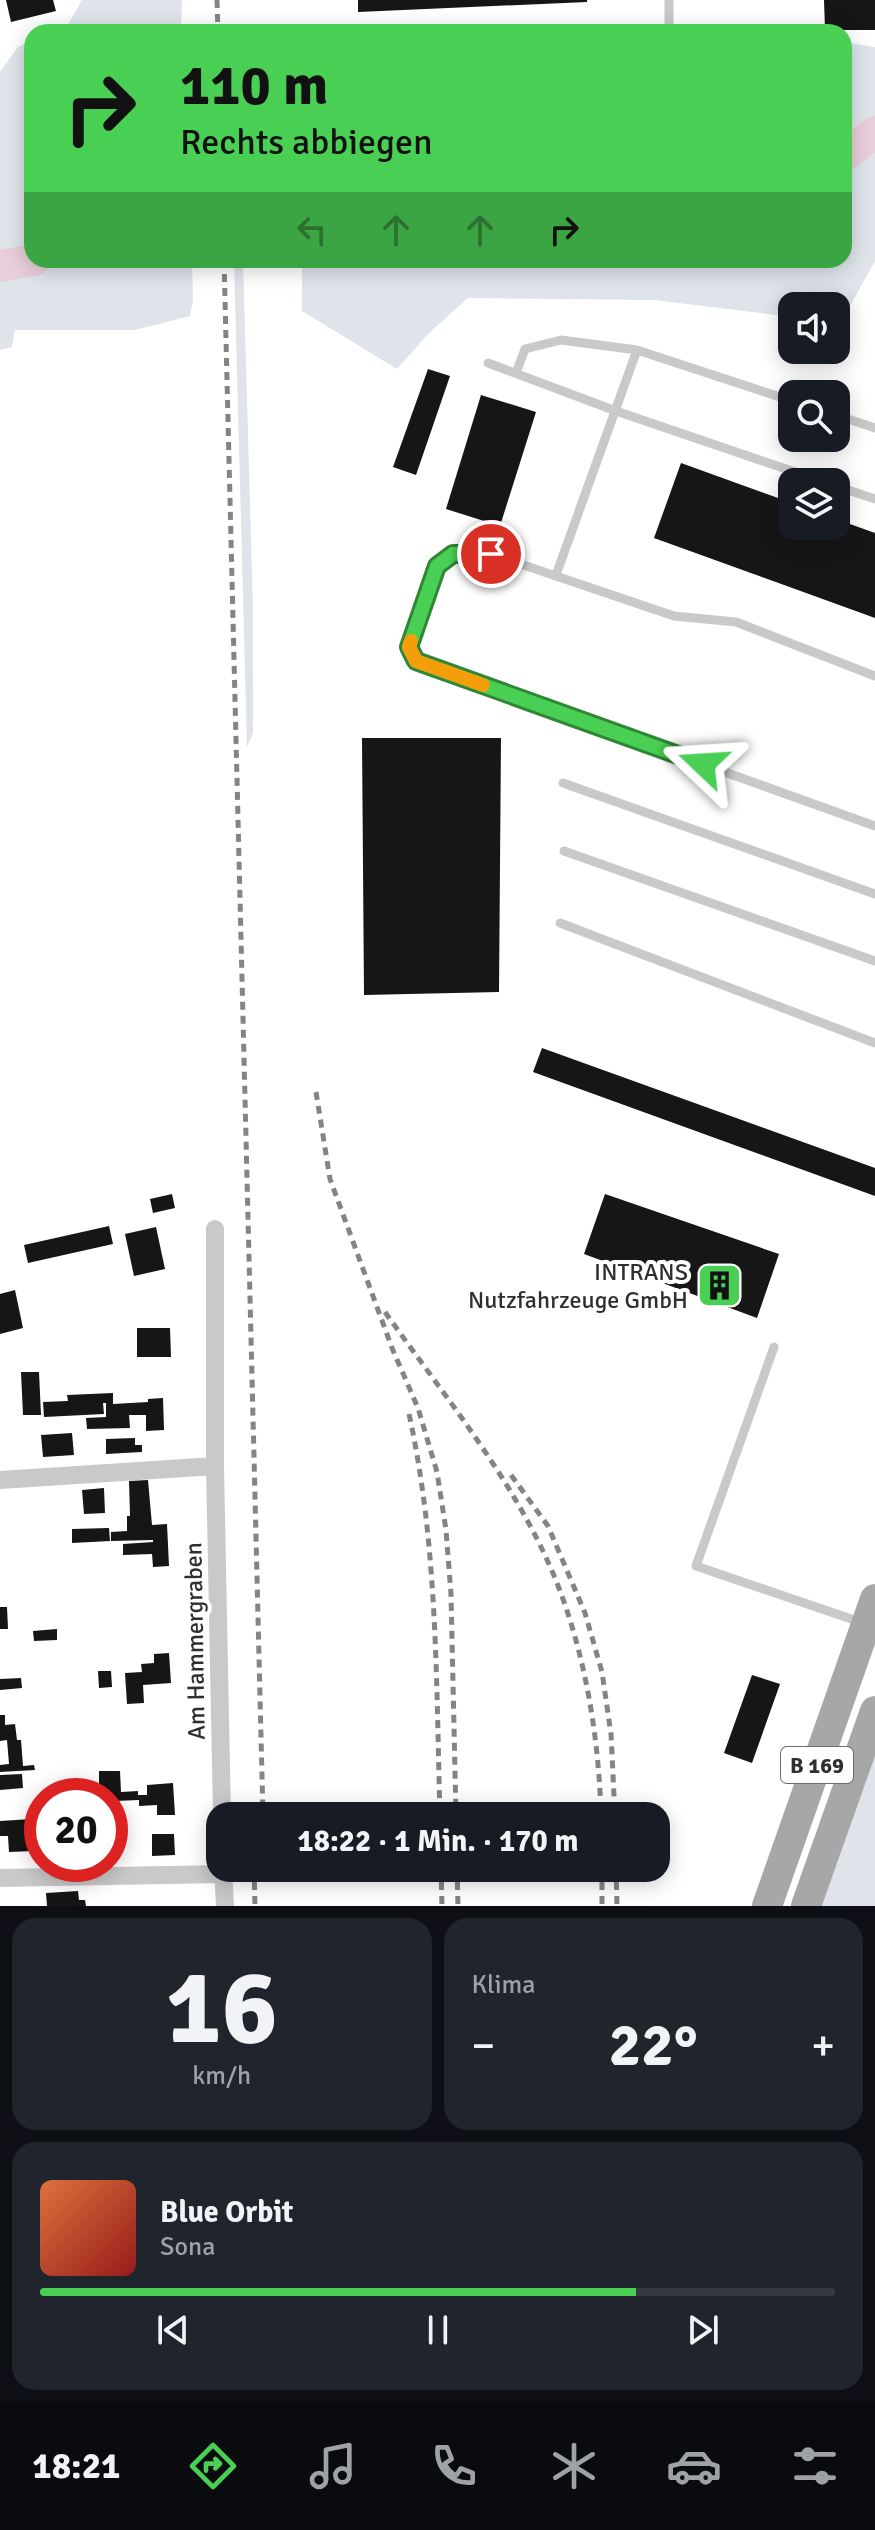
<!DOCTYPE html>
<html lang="de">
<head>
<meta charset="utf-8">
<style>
	body { margin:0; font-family:Signika,sans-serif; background:#20242c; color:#f1f3f6; height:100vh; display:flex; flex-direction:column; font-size:30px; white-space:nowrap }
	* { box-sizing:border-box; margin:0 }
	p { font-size:26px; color:#9ea1a6 }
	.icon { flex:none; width:44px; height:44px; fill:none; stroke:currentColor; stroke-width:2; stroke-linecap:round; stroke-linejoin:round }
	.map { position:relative; height:1906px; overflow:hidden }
	.details { display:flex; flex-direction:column; gap:12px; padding:12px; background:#0d0f14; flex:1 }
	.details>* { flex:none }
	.hud { position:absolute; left:24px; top:24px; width:828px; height:244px; border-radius:24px; box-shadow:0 4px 20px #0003; background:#49cf53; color:#111; overflow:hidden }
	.fabs { position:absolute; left:778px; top:292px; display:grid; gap:16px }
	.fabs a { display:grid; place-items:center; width:72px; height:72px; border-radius:16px; background:#171b24; box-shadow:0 4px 20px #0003; font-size:40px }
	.speed { position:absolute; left:24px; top:1778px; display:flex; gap:16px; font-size:40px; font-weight:700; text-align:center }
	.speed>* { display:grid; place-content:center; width:104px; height:104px; border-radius:50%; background:#171b24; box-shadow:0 4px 20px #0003; line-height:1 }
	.speed .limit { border:12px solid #d22; background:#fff; color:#111 }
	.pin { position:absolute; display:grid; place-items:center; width:68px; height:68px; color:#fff; margin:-34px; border:4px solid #fff; border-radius:50%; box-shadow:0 2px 8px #0007 }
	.me { position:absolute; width:88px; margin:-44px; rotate:290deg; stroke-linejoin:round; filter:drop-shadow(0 0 6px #0008) }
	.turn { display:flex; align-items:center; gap:28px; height:168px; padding:0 24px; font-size:36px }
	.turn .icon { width:104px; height:104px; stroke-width:2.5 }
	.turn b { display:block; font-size:56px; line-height:68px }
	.lanes { display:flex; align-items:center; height:76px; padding:0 24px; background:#0003; justify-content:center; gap:40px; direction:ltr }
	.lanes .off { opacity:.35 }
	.big { font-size:60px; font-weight:800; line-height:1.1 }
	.details .card { flex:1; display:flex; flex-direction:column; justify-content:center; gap:12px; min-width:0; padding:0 28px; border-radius:24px; background:#20242c }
	.details .dial { align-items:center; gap:0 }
	.dial b { font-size:104px; line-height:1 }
	.song { display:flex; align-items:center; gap:24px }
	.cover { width:96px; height:96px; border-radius:12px; background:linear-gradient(135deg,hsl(20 70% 55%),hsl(0 70% 35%)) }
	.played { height:8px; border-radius:4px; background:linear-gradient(90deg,#49cf53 75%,#363941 75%) }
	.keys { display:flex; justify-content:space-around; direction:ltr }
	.heat { display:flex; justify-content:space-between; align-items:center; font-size:44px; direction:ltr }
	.details .tiles { flex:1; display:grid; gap:12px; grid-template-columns:1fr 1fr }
	.card:last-child { grid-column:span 2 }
	.trip { position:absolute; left:206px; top:1802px; width:464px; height:80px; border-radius:24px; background:#171b24; box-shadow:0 4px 20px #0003; font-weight:800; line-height:80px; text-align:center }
	.dock { display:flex; height:128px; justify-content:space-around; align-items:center; background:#090b0e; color:#9ea1a6 }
	.dock .icon { width:56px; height:56px }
	.dock .selected { color:#49cf53 }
	.dock b { font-size:36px; color:#f1f3f6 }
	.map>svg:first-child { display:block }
</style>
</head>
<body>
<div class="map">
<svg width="875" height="1906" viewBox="0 0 875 1906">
	<rect width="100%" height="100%" fill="#fff"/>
	<path fill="#dfe4eb" d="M82 0H182L181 32H56L66 28Z
		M32 41V260H192L193 300 190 316 135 330H15L12 347 0 350V72L18 47Z
		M844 42 875 47V261L840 324 836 323V306H792V317L655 300 468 298 428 334 397 369 302 311V260H844Z
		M234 260H243L253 607V733L247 747Z
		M875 1755V1906H822Z"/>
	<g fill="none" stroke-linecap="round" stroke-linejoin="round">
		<path stroke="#e8ceda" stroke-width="32" d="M844 156 875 132
			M0 266 34 260"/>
	</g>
	<path fill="#161616" d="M6 0H53L56 11 11 22Z
		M358 0H587V2L358 12Z
		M824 0H875V30H825Z
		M661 27V32H600V29Z
		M428 369 450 376 416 475 393 467Z
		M481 395 536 412 500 526 446 509Z
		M681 463 792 503V526H836V519L875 533V618L654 538Z
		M362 738H501L499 992 364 995Z
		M542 1048 875 1168V1196L533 1072Z
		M172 1194 175 1208 153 1213 150 1199Z
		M605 1194 779 1254 757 1318 584 1254Z
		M109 1226 113 1244 28 1263 24 1245Z
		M156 1227 165 1269 134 1276 125 1234Z
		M15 1290 23 1328 0 1334V1294Z
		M137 1328H170L171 1357H137Z
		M21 1372H39L41 1415H23Z
		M113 1393V1404L148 1402V1399L163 1398 164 1430 146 1431V1415H129L130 1428 87 1429 86 1418 106 1417V1403H103L104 1414 44 1417 43 1402 68 1401 67 1395Z
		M72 1433 74 1455 43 1457 41 1435Z
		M135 1438V1445H142V1452L106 1454V1439Z
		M148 1480 152 1525 167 1524 169 1566 153 1567 152 1554 123 1555V1544L153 1542V1540L111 1541V1532L127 1531V1516H130L129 1481Z
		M104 1488 105 1513 84 1514 82 1490Z
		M109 1528 110 1541 72 1543V1529Z
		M0 1607H7L8 1629H0Z
		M57 1629V1640L34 1641 33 1631Z
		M169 1653 171 1683 143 1685 144 1703 127 1704 125 1673 142 1672 141 1664 154 1663V1654Z
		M98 1671H111L112 1687 99 1688Z
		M752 1675 780 1684 752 1763 724 1753Z
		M21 1678 22 1688 0 1690V1679Z
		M0 1715H5V1725L15 1724 17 1740H21L23 1766 34 1765 35 1770 0 1772V1765L9 1764 7 1740 0 1741Z
		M99 1771H120L121 1792 138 1791V1795H147V1785L173 1783 175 1815H157V1805L139 1806V1800L115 1801 116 1845 110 1846V1796H80V1792H99Z
		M22 1774 23 1788 0 1790V1775Z
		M32 1819 34 1851 9 1852 8 1836H0V1821Z
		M152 1834H174L175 1855 152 1856Z
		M78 1891 79 1900H85L86 1906H47L46 1893Z"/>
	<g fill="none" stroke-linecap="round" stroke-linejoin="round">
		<path stroke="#c9c9c9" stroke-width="9" d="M669 0V23
			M488 363 616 411 824 482
			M516 373 525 349 561 340 637 350 792 401
			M836 415 875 428
			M836 486 875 499
			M556 575 637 350
			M875 676 736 622 674 616 491 554H453L437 566 409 647 416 661 875 826
			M563 783 875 894
			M564 851 875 961
			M560 923 875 1043
			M774 1347 696 1566 863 1623"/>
		<path stroke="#c9c9c9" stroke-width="18" d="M215 1466V1229
			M0 1480 215 1466 222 1816
			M223 1868 225 1906
			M0 1878 223 1874"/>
		<path stroke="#a7a7a7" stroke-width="30" d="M767 1906 875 1599
			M806 1906 875 1711"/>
		<path stroke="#848484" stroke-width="5" stroke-dasharray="8 6" stroke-linecap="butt" d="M217 0 218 32
			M224 260 263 1816
			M316 1092 330 1179 392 1348 418 1408 437 1472 446 1530 451 1594 456 1816
			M385 1312C445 1397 515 1481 555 1578 585 1652 599 1737 601 1816
			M409 1414C438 1546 436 1681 440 1816
			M511 1475 548 1526 585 1613 602 1672 611 1734 615 1816
			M254 1868 255 1906
			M441 1868 442 1906
			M457 1868 458 1906
			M602 1868V1906
			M616 1868 617 1906"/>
	</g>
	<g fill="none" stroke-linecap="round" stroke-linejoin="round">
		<defs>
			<path id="route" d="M491 554H453L437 566 409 647 416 661 703 764"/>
		</defs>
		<use href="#route" stroke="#2f8736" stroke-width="20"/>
		<use href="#route" stroke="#49cf53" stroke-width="14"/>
		<path stroke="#f59e0b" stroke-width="14" d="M411 641 409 647 416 661 483 685"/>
	</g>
	<defs>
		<symbol id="building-square" viewBox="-11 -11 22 22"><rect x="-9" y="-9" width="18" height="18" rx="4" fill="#49cf53" stroke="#fff"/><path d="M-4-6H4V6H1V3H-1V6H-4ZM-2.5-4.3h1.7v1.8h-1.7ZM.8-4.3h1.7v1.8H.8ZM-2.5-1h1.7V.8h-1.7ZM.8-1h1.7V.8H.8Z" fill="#111"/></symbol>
	</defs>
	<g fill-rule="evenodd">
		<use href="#building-square" x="694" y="1260" width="51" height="51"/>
	</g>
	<g text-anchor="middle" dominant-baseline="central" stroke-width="8" stroke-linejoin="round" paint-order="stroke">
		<rect fill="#fff" stroke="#6d6d6d" stroke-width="2" x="781" y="1747" width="72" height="36" rx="6"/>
		<g font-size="22" font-weight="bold" fill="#2f2f2f">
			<text x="817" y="1765">B 169</text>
		</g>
		<g font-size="24" fill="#2f2f2f" stroke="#fff" text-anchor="end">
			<text x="688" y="1272">INTRANS<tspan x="688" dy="28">Nutzfahrzeuge GmbH</tspan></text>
		</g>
		<g font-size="24" fill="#2f2f2f" stroke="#fff">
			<text transform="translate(195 1641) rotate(-91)">Am Hammergraben</text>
		</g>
	</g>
</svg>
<div class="fabs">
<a><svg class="icon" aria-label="sound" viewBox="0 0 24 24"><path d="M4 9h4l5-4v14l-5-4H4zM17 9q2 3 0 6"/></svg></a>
<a><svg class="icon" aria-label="search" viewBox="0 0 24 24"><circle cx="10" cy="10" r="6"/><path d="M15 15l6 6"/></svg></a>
<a><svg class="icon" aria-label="layers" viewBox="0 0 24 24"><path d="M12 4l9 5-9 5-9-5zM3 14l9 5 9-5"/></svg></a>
</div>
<div class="speed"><div class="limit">20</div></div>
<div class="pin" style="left:491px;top:554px;background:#d93025"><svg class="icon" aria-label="arrive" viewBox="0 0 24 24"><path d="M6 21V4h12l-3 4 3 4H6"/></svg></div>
<svg class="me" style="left:703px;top:764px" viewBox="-20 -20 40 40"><path d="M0-17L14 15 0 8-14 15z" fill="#49cf53" stroke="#fff" stroke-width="4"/></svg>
<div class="trip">18:22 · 1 Min. · 170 m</div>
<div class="hud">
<div class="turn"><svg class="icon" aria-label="right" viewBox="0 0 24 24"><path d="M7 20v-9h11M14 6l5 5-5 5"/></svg><div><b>110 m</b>Rechts abbiegen</div></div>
<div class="lanes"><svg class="icon off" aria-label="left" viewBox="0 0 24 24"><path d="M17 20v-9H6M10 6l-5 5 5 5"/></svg><svg class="icon off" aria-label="ahead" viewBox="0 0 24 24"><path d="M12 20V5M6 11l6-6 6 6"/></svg><svg class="icon off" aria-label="ahead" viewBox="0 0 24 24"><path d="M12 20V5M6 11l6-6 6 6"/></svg><svg class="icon" aria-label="right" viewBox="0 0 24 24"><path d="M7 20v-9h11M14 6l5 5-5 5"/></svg></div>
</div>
</div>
<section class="details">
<div class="tiles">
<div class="card dial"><b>16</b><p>km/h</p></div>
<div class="card"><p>Klima</p>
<div class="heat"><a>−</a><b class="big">22°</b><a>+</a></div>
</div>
<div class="card">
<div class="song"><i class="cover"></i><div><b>Blue Orbit</b><p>Sona</p></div></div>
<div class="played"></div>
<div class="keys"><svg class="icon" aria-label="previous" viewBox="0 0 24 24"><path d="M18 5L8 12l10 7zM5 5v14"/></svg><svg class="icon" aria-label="pause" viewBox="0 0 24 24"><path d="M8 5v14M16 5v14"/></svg><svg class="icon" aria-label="next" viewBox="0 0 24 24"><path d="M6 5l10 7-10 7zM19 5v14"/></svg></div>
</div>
</div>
</section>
<nav class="dock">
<b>18:21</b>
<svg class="icon selected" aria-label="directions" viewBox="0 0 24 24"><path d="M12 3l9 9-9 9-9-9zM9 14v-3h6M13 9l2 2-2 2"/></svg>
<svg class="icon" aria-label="music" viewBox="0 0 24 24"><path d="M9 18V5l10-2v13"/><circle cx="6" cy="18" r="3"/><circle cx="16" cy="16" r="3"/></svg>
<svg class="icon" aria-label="phone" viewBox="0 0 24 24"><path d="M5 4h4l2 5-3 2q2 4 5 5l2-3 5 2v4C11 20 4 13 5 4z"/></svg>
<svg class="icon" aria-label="climate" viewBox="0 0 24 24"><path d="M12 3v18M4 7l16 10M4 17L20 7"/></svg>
<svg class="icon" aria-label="car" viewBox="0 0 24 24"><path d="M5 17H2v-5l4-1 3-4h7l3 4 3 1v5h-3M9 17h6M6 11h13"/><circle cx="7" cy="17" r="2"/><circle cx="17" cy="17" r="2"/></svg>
<svg class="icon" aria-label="filters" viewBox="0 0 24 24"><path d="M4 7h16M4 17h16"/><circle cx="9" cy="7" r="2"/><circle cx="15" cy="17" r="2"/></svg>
</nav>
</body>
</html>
